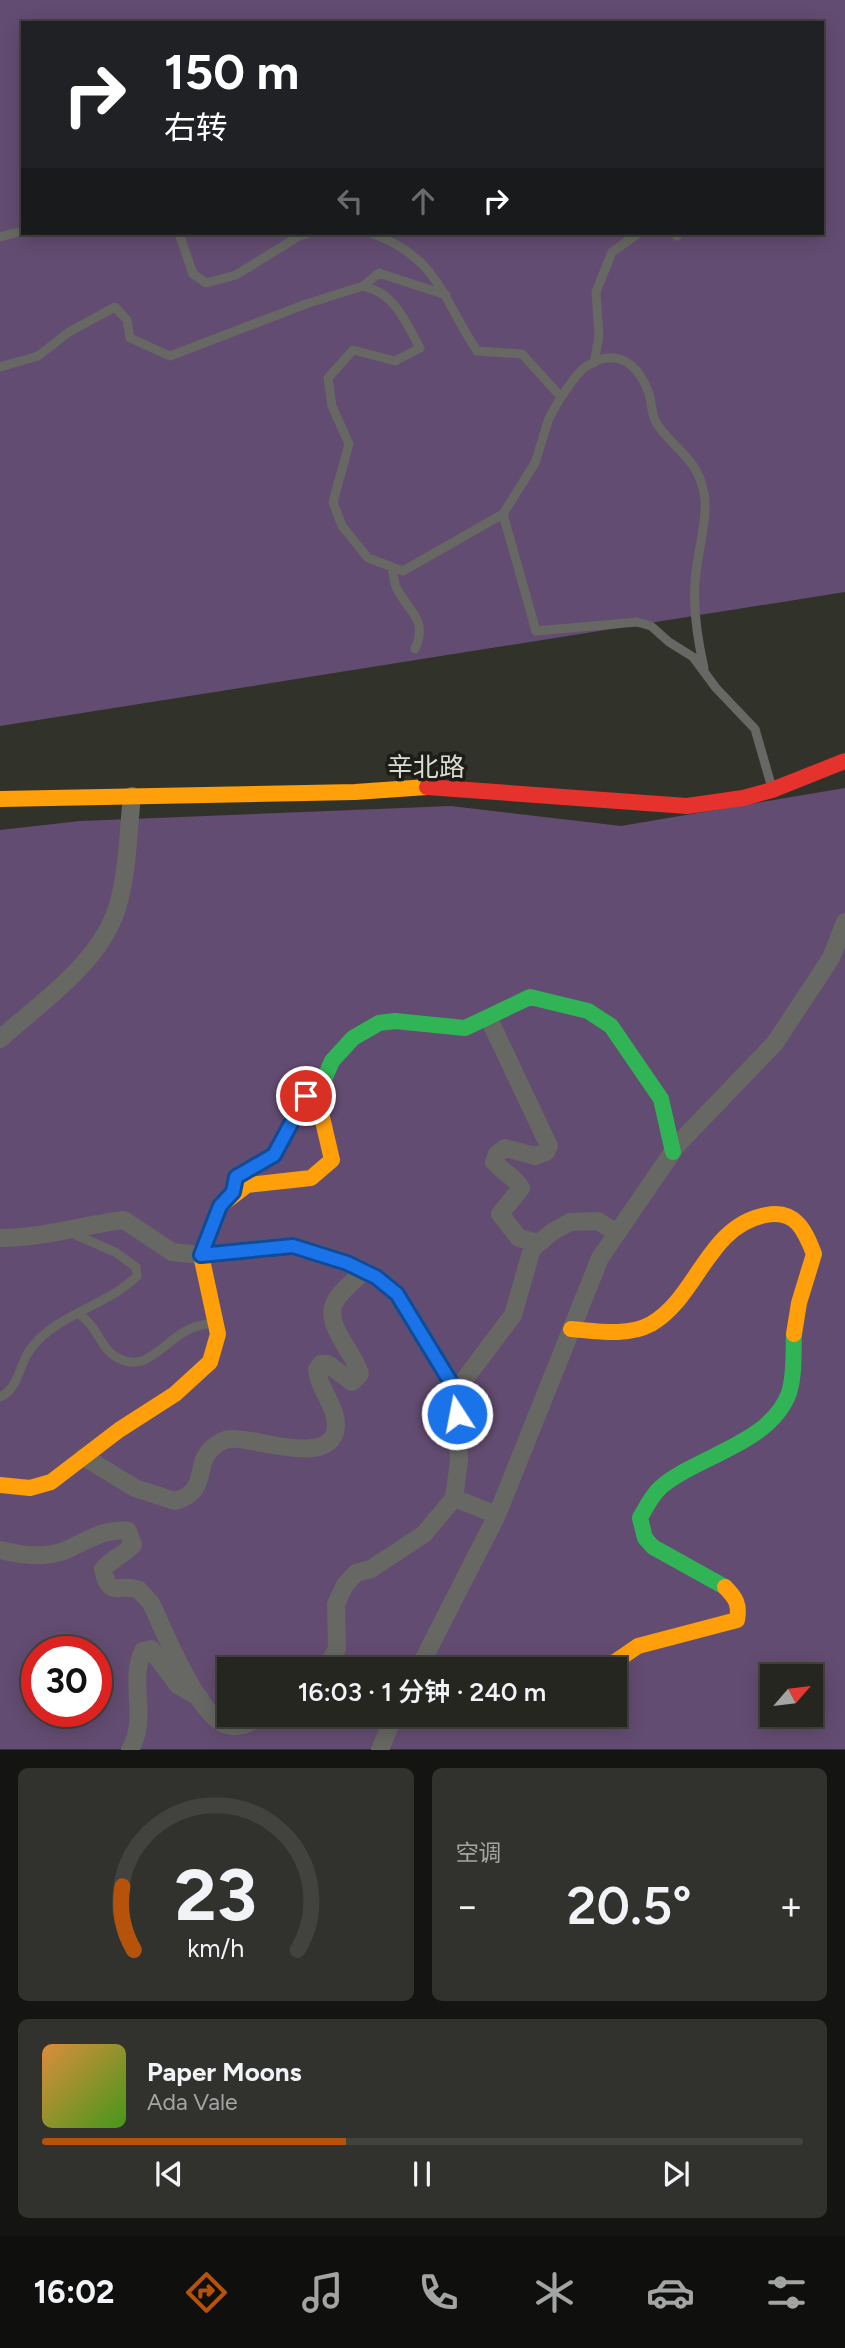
<!DOCTYPE html>
<html lang="zh">
<head>
<meta charset="utf-8">
<style>
	body { margin:0; font-family:Figtree,"Noto Sans SC",sans-serif; background:#31322d; color:#f1f3f6; height:100vh; display:flex; flex-direction:column; font-size:26px; white-space:nowrap }
	* { box-sizing:border-box; margin:0 }
	p { font-size:23px; color:#a3a5a5 }
	.icon { flex:none; width:38px; height:38px; fill:none; stroke:currentColor; stroke-width:2; stroke-linecap:round; stroke-linejoin:round }
	.map { position:relative; height:1750px; overflow:hidden }
	.details { display:flex; flex-direction:column; gap:18px; padding:18px; background:#141512; flex:1 }
	.details>* { flex:none }
	.top-card { position:absolute; left:21px; top:21px; width:803px; height:214px; border-radius:0px; box-shadow:0 4px 18px #0003,0 0 0 2px #42433e; background:#202124; color:#fff; overflow:hidden }
	.needle { width:46px; rotate:62deg }
	.fabs { position:absolute; left:760px; top:1664px; display:grid; gap:14px }
	.fabs a { display:grid; place-items:center; width:63px; height:63px; border-radius:0px; background:#252620; box-shadow:0 4px 18px #0003,0 0 0 2px #42433e; font-size:35px }
	.speed { position:absolute; left:21px; top:1636px; display:flex; gap:14px; font-size:35px; font-weight:700; text-align:center }
	.speed>* { display:grid; place-content:center; width:91px; height:91px; border-radius:50%; background:#252620; box-shadow:0 4px 18px #0003,0 0 0 2px #42433e; line-height:1 }
	.speed .limit { border:10px solid #d22; background:#fff; color:#111 }
	.pin { position:absolute; display:grid; place-items:center; width:60px; height:60px; color:#fff; margin:-30px; border:4px solid #fff; border-radius:50%; box-shadow:0 2px 7px #0007 }
	.me { position:absolute; width:77px; margin:-38px; rotate:349deg; stroke-linejoin:round; filter:drop-shadow(0 0 5px #0008) }
	.turn { display:flex; align-items:center; gap:24px; height:147px; padding:0 28px; font-size:32px }
	.turn .icon { width:91px; height:91px; stroke-width:2.5 }
	.turn b { display:block; font-size:49px; line-height:60px }
	.lanes { display:flex; align-items:center; height:66px; padding:0 28px; background:#0003; justify-content:center; gap:35px; direction:ltr }
	.lanes .off { opacity:.35 }
	.big { font-size:52px; font-weight:600; line-height:1.1 }
	.details .tile { flex:1; display:flex; flex-direction:column; justify-content:center; gap:10px; min-width:0; padding:0 24px; border-radius:10px; background:#31322d }
	.details .dial { align-items:center; gap:0 }
	.dial svg { height:182px; overflow:visible; fill:none; stroke:#42433e; stroke-width:7; stroke-linecap:round; text-anchor:middle }
	.dial text { fill:#f1f3f6; stroke:none }
	.song { display:flex; align-items:center; gap:21px }
	.cover { width:84px; height:84px; border-radius:10px; background:linear-gradient(135deg,hsl(30 70% 55%),hsl(100 70% 35%)) }
	.played { height:7px; border-radius:4px; background:linear-gradient(90deg,#b45309 40%,#42433e 40%) }
	.keys { display:flex; justify-content:space-around; direction:ltr }
	.heat { display:flex; justify-content:space-between; align-items:center; font-size:38px; direction:ltr }
	.details .tiles { flex:1; display:grid; gap:18px; grid-template-columns:1fr 1fr }
	.tile:last-child { grid-column:span 2 }
	.trip { position:absolute; left:217px; top:1657px; width:410px; height:70px; border-radius:0px; background:#252620; box-shadow:0 4px 18px #0003,0 0 0 2px #42433e; font-weight:600; line-height:70px; text-align:center }
	.dock { display:flex; height:112px; justify-content:space-around; align-items:center; background:#0f0f0d; color:#a3a5a5 }
	.dock .icon { width:49px; height:49px }
	.dock .selected { color:#b45309 }
	.dock b { font-size:32px; color:#f1f3f6 }
	.map>svg:first-child { display:block }
</style>
</head>
<body>
<div class="map">
<svg width="845" height="1750" viewBox="0 0 845 1750">
	<rect width="100%" height="100%" fill="#31322a"/>
	<path fill="#634c71" fill-rule="evenodd" d="M0 0H845V592L0 726ZM23 23H822V233H23Z
		M845 788V1749H0V830L80 821 451 806 621 826ZM37 1652H96V1712H37ZM229 1670H614V1715H229ZM772 1676H810V1715H772Z"/>
	<g fill="none" stroke-linecap="round" stroke-linejoin="round">
		<path stroke="#676763" stroke-width="9" d="M179 233 193 274 206 283 236 275 299 236 310 233
			M673 233 677 236
			M0 237 23 231
			M363 286C395 293 405 321 420 348L395 361 353 350 328 378 332 406 349 444 333 502 342 526 368 558 403 571 503 514 535 463 549 418 561 397 522 354 477 351C442 298 438 257 371 233
			M594 363 599 336 596 292 612 252 639 233
			M0 367 38 356 69 332 115 307 127 320 130 338 170 356 306 304 363 286 379 273 446 295
			M561 397C568 388 575 375 584 368 615 346 638 362 649 394 652 404 651 415 657 424 675 451 697 457 704 493 709 517 696 557 695 583 693 610 698 641 704 668
			M503 514 536 631 637 622 651 626 669 642 693 657 716 688 755 729 772 788
			M392 567C393 574 394 583 397 589 410 613 428 620 415 649
			M234 1186 236 1177 274 1155 315 1078
			M79 1314C99 1328 99 1345 113 1355 143 1376 160 1346 184 1332 194 1326 203 1324 215 1323
			M0 1397C20 1388 19 1362 32 1347 58 1314 108 1305 137 1276L136 1267 115 1252 69 1232"/>
		<path stroke="#676763" stroke-width="18" d="M489 1019 549 1146 546 1152 535 1156 505 1148 497 1154 494 1162C502 1172 514 1176 521 1188L500 1214 519 1238 539 1243
			M0 1039C41 1002 100 963 117 908 128 873 128 832 132 796
			M0 1238C43 1238 82 1225 124 1220L172 1252 201 1255 293 1246 347 1263 376 1277 397 1294 456 1391 459 1461 454 1498 424 1534 371 1569 356 1573 345 1585 336 1604 337 1649 325 1670
			M456 1391 513 1315 532 1249 552 1232 570 1222 598 1221 617 1233
			M84 1457 135 1488 175 1501C212 1491 191 1461 216 1445 220 1442 226 1439 231 1439 252 1436 335 1470 336 1425 336 1405 318 1388 317 1369L321 1364H328L352 1382 360 1374C355 1353 325 1327 334 1304 339 1292 355 1280 364 1271
			M454 1498 497 1515
			M0 1550C20 1555 45 1559 66 1550 87 1541 104 1528 128 1531L133 1545C123 1555 112 1559 103 1569 109 1600 120 1582 139 1590L151 1603C164 1630 198 1717 227 1725 240 1729 253 1722 263 1715
			M418 1670 497 1515 600 1258 678 1144 775 1043 831 958 845 922
			M130 1750C149 1717 128 1683 143 1651L151 1649 178 1685 200 1698
			M380 1750 394 1715"/>
		<path stroke="#30b455" stroke-width="16" d="M322 1117 323 1082 332 1061 353 1038 379 1023 395 1021 465 1028 530 997 588 1011 611 1026 661 1099 673 1152
			M725 1587 653 1547 645 1538 640 1518C646 1507 652 1495 661 1487 699 1455 770 1444 789 1393 795 1374 793 1354 794 1334"/>
		<path stroke="#ff9f0a" stroke-width="16" d="M0 799 355 792 427 787
			M571 1329C596 1331 627 1337 651 1324 698 1297 707 1226 766 1215 796 1209 805 1231 814 1254L799 1303 794 1334
			M0 1485 30 1488 51 1482 119 1430 175 1394 210 1362 218 1334 201 1255 220 1206 247 1185 311 1178 332 1160 322 1117
			M603 1670 638 1646 737 1620C740 1605 736 1598 725 1587"/>
		<path stroke="#e5322d" stroke-width="16" d="M427 787 687 806 743 798 772 790 845 761"/>
	</g>
	<g fill="none" stroke-linecap="round" stroke-linejoin="round">
		<defs>
			<path id="route" d="M306 1096 274 1155 236 1177 233 1192 220 1206 201 1255 293 1246 347 1263 376 1277 397 1294 456 1391 457 1414"/>
		</defs>
		<use href="#route" stroke="#114b97" stroke-width="18"/>
		<use href="#route" stroke="#1a73e8" stroke-width="12"/>
	</g>
	<g text-anchor="middle" dominant-baseline="central" stroke-width="7" stroke-linejoin="round" paint-order="stroke">
		<g font-size="26" fill="#d9dbd1" stroke="#1c1d16">
			<text x="426" y="767">辛北路</text>
		</g>
	</g>
</svg>
<div class="fabs">
<a><svg class="needle" viewBox="-14 -14 28 28"><path d="M0-13l5 13h-10z" fill="#e53935"/><path d="M0 13l5-13h-10z" fill="#a3a5a5"/></svg></a>
</div>
<div class="speed"><div class="limit">30</div></div>
<div class="pin" style="left:306px;top:1096px;background:#d93025"><svg class="icon" aria-label="arrive" viewBox="0 0 24 24"><path d="M6 21V4h12l-3 4 3 4H6"/></svg></div>
<svg class="me" style="left:457px;top:1414px" viewBox="-20 -20 40 40"><circle r="17" fill="#1a73e8" stroke="#fff" stroke-width="3"/><path d="M0-11L8 9 0 5-8 9z" fill="#fff"/></svg>
<div class="trip">16:03 · 1 分钟 · 240 m</div>
<div class="top-card">
<div class="turn"><svg class="icon" aria-label="right" viewBox="0 0 24 24"><path d="M7 20v-9h11M14 6l5 5-5 5"/></svg><div><b>150 m</b>右转</div></div>
<div class="lanes"><svg class="icon off" aria-label="left" viewBox="0 0 24 24"><path d="M17 20v-9H6M10 6l-5 5 5 5"/></svg><svg class="icon off" aria-label="ahead" viewBox="0 0 24 24"><path d="M12 20V5M6 11l6-6 6 6"/></svg><svg class="icon" aria-label="right" viewBox="0 0 24 24"><path d="M7 20v-9h11M14 6l5 5-5 5"/></svg></div>
</div>
</div>
<section class="details">
<div class="tiles">
<div class="tile dial"><svg viewBox="0 0 100 80">
<path d="M14 69A42 42 0 1 1 86 69"/>
<path d="M14 69A42 42 0 0 1 9 41" stroke="#b45309"/>
<text x="50" y="56" font-size="32" font-weight="700">23</text>
<text x="50" y="72" font-size="11">km/h</text>
</svg></div>
<div class="tile"><p>空调</p>
<div class="heat"><a>−</a><b class="big">20.5°</b><a>+</a></div>
</div>
<div class="tile">
<div class="song"><i class="cover"></i><div><b>Paper Moons</b><p>Ada Vale</p></div></div>
<div class="played"></div>
<div class="keys"><svg class="icon" aria-label="previous" viewBox="0 0 24 24"><path d="M18 5L8 12l10 7zM5 5v14"/></svg><svg class="icon" aria-label="pause" viewBox="0 0 24 24"><path d="M8 5v14M16 5v14"/></svg><svg class="icon" aria-label="next" viewBox="0 0 24 24"><path d="M6 5l10 7-10 7zM19 5v14"/></svg></div>
</div>
</div>
</section>
<nav class="dock">
<b>16:02</b>
<svg class="icon selected" aria-label="directions" viewBox="0 0 24 24"><path d="M12 3l9 9-9 9-9-9zM9 14v-3h6M13 9l2 2-2 2"/></svg>
<svg class="icon" aria-label="music" viewBox="0 0 24 24"><path d="M9 18V5l10-2v13"/><circle cx="6" cy="18" r="3"/><circle cx="16" cy="16" r="3"/></svg>
<svg class="icon" aria-label="phone" viewBox="0 0 24 24"><path d="M5 4h4l2 5-3 2q2 4 5 5l2-3 5 2v4C11 20 4 13 5 4z"/></svg>
<svg class="icon" aria-label="climate" viewBox="0 0 24 24"><path d="M12 3v18M4 7l16 10M4 17L20 7"/></svg>
<svg class="icon" aria-label="car" viewBox="0 0 24 24"><path d="M5 17H2v-5l4-1 3-4h7l3 4 3 1v5h-3M9 17h6M6 11h13"/><circle cx="7" cy="17" r="2"/><circle cx="17" cy="17" r="2"/></svg>
<svg class="icon" aria-label="filters" viewBox="0 0 24 24"><path d="M4 7h16M4 17h16"/><circle cx="9" cy="7" r="2"/><circle cx="15" cy="17" r="2"/></svg>
</nav>
</body>
</html>
